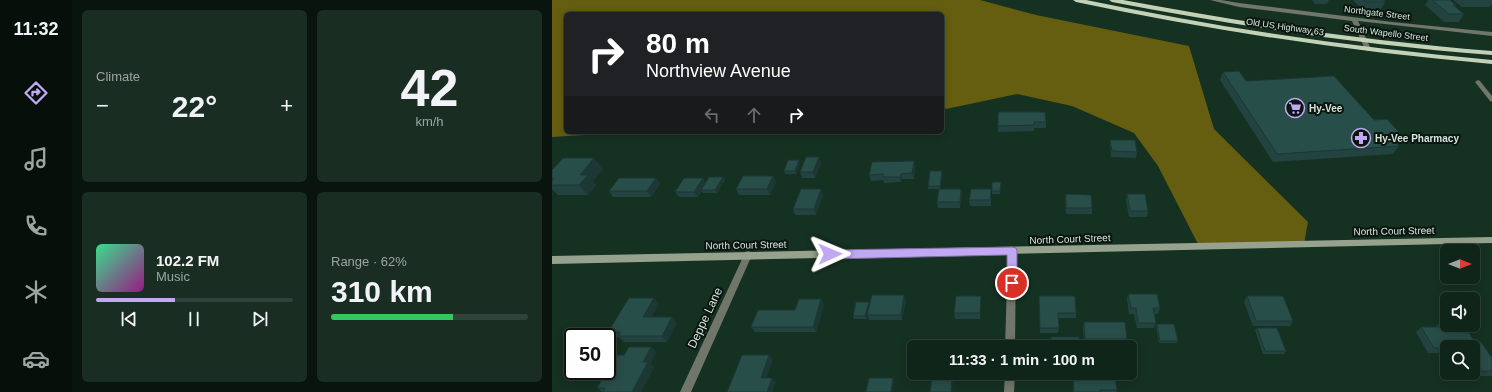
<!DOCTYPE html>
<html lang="en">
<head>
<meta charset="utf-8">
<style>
	body { margin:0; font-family:Helvetica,sans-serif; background:#192d23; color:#f1f3f6; height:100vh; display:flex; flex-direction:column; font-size:15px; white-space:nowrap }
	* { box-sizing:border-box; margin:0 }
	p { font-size:13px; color:#9ca5a2 }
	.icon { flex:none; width:22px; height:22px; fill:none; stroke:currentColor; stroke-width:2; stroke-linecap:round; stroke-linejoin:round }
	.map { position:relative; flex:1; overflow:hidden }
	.details { display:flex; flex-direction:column; gap:10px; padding:10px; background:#09140e; width:480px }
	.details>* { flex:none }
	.top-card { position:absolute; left:12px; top:12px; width:380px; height:122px; border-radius:6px; box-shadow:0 2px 10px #0003,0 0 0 1px #304239; background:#202124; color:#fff; overflow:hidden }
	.needle { width:26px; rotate:90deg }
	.fabs { position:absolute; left:888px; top:244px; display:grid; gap:8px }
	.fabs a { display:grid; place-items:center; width:40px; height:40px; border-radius:6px; background:#10251a; box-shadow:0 2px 10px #0003,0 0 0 1px #304239; font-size:20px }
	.speed { position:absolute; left:12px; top:328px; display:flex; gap:8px; font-size:20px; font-weight:700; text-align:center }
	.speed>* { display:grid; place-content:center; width:52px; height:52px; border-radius:50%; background:#10251a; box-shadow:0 2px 10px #0003,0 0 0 1px #304239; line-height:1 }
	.speed .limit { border:2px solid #111; border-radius:6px; background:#fff; color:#111 }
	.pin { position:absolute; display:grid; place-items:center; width:34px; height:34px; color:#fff; margin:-17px; border:2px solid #fff; border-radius:50%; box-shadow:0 1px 4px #0007 }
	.me { position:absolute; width:44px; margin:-22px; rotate:89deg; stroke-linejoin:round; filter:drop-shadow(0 0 3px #0008) }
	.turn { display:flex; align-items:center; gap:14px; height:84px; padding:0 16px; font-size:18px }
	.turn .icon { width:52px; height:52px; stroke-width:2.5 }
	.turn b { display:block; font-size:28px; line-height:34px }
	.lanes { display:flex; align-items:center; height:38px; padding:0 16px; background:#0003; justify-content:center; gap:20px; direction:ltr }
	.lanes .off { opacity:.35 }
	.big { font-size:30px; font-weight:800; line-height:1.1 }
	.details .tile { flex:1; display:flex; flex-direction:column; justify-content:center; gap:6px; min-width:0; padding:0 14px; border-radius:6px; background:#192d23 }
	.details .dial { align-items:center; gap:0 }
	.dial b { font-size:52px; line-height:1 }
	.song { display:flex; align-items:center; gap:12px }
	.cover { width:48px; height:48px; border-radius:6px; background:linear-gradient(135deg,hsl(150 70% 55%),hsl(310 70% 35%)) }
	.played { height:4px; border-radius:2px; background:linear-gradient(90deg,#c0a8f3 40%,#304239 40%) }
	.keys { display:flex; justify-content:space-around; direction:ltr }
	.heat { display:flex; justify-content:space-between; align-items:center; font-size:22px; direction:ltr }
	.charge { height:6px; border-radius:3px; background:linear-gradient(90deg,#34c759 62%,#304239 0) }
	.details .tiles { flex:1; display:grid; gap:10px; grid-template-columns:repeat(2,1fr) }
	.trip { position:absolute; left:355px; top:340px; width:230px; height:40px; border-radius:6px; background:#10251a; box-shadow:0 2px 10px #0003,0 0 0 1px #304239; font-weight:800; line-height:40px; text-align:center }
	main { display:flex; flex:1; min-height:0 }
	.tabs { display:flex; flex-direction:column; width:72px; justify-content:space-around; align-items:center; background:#060f0a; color:#9ca5a2 }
	.tabs .icon { width:28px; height:28px }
	.tabs .active { color:#c0a8f3 }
	.tabs b { font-size:18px; color:#f1f3f6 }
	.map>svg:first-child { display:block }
</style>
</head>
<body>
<main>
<nav class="tabs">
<b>11:32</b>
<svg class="icon active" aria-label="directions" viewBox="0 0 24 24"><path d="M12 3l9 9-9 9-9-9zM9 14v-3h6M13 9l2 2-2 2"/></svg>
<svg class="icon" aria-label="music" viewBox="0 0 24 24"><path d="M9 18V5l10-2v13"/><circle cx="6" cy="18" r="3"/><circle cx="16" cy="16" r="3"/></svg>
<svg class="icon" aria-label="phone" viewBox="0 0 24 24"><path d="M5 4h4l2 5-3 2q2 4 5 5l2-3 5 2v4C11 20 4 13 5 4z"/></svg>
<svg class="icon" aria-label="climate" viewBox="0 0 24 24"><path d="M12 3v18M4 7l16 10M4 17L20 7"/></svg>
<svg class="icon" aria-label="car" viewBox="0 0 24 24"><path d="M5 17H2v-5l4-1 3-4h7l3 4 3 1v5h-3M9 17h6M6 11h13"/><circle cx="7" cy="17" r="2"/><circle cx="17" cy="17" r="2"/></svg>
</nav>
<section class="details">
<div class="tiles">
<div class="tile"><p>Climate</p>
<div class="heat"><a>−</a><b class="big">22°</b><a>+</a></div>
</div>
<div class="tile dial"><b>42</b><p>km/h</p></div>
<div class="tile">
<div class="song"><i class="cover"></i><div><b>102.2 FM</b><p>Music</p></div></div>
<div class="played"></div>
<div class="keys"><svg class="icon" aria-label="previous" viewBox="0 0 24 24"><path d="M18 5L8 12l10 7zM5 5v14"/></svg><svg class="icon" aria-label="pause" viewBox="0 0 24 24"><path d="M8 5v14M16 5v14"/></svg><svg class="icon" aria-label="next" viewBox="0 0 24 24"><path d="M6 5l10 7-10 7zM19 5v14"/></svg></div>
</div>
<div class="tile"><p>Range · 62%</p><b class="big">310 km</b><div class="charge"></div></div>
</div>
</section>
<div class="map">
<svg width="940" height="392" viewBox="0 0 940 392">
	<rect width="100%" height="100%" fill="#153122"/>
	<path fill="#655d0f" d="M0 0H428L484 15 637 46 662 129 756 222 752 244 647 246 606 166 582 133 520 106 465 94 394 109 390 102V14H14V132H80L0 137Z"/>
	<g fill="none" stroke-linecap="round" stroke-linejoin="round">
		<path fill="#70766a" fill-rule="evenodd" d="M658 0H669L687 3 840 22 940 32V36L806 21 819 49 816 51 813 49 800 21 687 7Z
			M926 80 928 81 940 96V102L938 101 923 82Z
			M460 247 463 249 464 251 463 347H453L456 251 457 249Z
			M196 251 199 252 200 255 139 392H128L192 255 193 252Z
			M453 373H463L462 392H452Z"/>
		<path fill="#97a28e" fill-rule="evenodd" d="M940 237V243L0 264V256Z"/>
		<path fill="#c3d2b6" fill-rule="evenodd" d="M521 0H534C668 28 803 48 940 60V64C800 52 662 31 524 2Z
			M557 0H571C694 23 816 41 940 51V55C812 45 686 26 560 2Z"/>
	</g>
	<path fill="#224340" d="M760 0H777L775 4H763Z
		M801 0H832L833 2 829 9H810Z
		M876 0H898L904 5 903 7 912 14 907 22H892L873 5Z
		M902 0H940V4L938 7H910L902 1Z
		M671 72 694 81 822 120 848 133 843 142 847 146 841 154 721 162 668 80Z
		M446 112 494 122V128H482V131L446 132Z
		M558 140 585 152 584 158 559 157 558 145Z
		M267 157 269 163 263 178H250L248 172Z
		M362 161 363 167 362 179H350L349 182 332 183 331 180 319 181 317 175Z
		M248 163 244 174H233L232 171Z
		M51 169 41 181 44 185 36 195H6L0 189V170Z
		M390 174 388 189H409L410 194 408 208H386L385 202 387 189H376V186Z
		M221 176 224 182 218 195H187L184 189Z
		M171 177 173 180 165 193H151L150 191 146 197H127L123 192 153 183Z
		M104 178 108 184 99 197H61L57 191Z
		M449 182 448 194H440V191Z
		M269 189 271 195 264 215H243L241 209Z
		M439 189V206H418L417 200Z
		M514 194 540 208V214H514L513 200Z
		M575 194 596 211 595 217H577L574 200Z
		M576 294 608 308 606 314H602L604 323 602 328H585L582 314H577L575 299Z
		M487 296 524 313V318H506L507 328 506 333H488Z
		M695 296 741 321 738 326H701L692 302Z
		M102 298 107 304 99 317 125 323 115 342H72L67 337H62L56 332Z
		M269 299 272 305 264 332H203L199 327Z
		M354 301 350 320H317L315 315V319H302L301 316 318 304Z
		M429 302 428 319H403L402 313Z
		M532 322 575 339 574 344H532L531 327Z
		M605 324 626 341 625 343H607L604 326Z
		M886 324 908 327 940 358V376H922L920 373H921V347H895V353H876L864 332 869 327H883Z
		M705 328 734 351 732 354H711L703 330Z
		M99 347 104 352 98 364 102 367 89 392H50L45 388 72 355Z
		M521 376 565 390 564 392H521Z"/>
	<path fill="#1c3734" d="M267 157 269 163 263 178 261 172Z
		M42 158 51 169 41 181 44 185 36 195 27 185 28 175Z
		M247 160 248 163 244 174 243 171Z
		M362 161 363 167 362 179 360 173Z
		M349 174 350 179 349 182 348 177Z
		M221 176 224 182 218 195 215 189Z
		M171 177 173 180 165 193 163 190Z
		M104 178 108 184 99 197 95 191Z
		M151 178 154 184 149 190 150 191 146 197 142 192Z
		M269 189 271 195 264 215 262 209Z
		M409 189 410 194 408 208V202Z
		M352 295 354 301 350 320 349 315Z
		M102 298 107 304 96 323 91 317Z
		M269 299 272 305 264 332 261 327Z
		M317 302 318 304 315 319 313 316Z
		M120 317 125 323 115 342 110 336Z
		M99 347 104 352 98 364 102 367 89 392H80L91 362Z
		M217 355 221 360 213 382 209 378Z
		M400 376 401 380 400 392H399Z
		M220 378 224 382 220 392H215Z
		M341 378 342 381 340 392H339Z"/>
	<path fill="#284e4a" stroke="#1c3734" d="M812 0H832L833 2H813Z
		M880 0H898L904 5H901L912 14H897Z
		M687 71 694 81 782 76 822 120 835 119 848 133 836 134 847 146 725 154 671 72Z
		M446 112H493L494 122H482V125L446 126Z
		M558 140H583L585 152 560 151Z
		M254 157H267L261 172H248Z
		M11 158H42L28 175H36L27 185H0V181L2 179H0V170Z
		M236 160H247L243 171H232Z
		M362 161 360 173 349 174 348 177H331V174L317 175 320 162Z
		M378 171H390L388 186H376Z
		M191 176H221L215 189H184Z
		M157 177H171L163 190H149Z
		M67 178H104L95 191H57Z
		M132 178H151L142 192H123Z
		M440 182H449L448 191H440Z
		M249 189H269L262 209H241Z
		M387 189H409L408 202H385Z
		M419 189H439L438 200H417Z
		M514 194 539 195 540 208H514Z
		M575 194H593L596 211H578Z
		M576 294H605L608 308H601L604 323H586L584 308H579Z
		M320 295H352L349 315H315Z
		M404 296H429L428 313H402Z
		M487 296H523L524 313H506L507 328H488Z
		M695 296H731L741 321H704Z
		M77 298H102L91 317H120L110 336H66L68 332H56Z
		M247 299H269L261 327H199L206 310H243Z
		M304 302H317L313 316H301Z
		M532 322H573L575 339H533Z
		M605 324H622L626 341H608Z
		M886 324H895V325H906L908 327H913L923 342H929L940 358V371H929L921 358V347H895V348H882L869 327H888Z
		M705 328H725L734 351H713Z
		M499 337H527L528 347H499Z
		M384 346H401V347H384Z
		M77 347H99L91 362H96L80 392H51L53 388H45L64 355H72Z
		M190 355H217L209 378H220L215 392H175Z
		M380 376H400L399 392H378Z
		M521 376H563L565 390H548V392H522Z
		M317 378H341L339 392H314Z"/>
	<path fill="#c0a8f3" stroke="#7d6d9e" d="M460 247 464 248 465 251V283L464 286 460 288 456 286 455 283V255L278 259 274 257 273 254 274 252 278 250Z"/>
	<defs>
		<symbol id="supermarket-ring" viewBox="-11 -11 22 22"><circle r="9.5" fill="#0a160f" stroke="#c0a8f3" stroke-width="1.5"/><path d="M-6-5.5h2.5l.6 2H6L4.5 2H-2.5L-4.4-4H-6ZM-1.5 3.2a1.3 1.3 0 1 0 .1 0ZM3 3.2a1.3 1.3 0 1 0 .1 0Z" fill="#c0a8f3"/></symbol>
		<symbol id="pharmacy-ring" viewBox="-11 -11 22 22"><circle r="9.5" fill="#0a160f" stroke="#c0a8f3" stroke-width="1.5"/><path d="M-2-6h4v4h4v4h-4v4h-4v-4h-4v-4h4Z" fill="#c0a8f3"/></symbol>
	</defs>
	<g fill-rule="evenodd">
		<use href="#supermarket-ring" x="732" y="97" width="22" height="22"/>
		<use href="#pharmacy-ring" x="798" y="127" width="22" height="22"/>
	</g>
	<g text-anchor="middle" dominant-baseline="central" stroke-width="4" stroke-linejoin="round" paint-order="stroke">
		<g font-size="9" fill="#d5e5db" stroke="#0a160f">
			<text transform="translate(825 13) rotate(7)">Northgate Street</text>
			<text transform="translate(733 27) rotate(8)">Old US Highway 63</text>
			<text transform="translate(834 33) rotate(7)">South Wapello Street</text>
		</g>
		<g font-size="10" font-weight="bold" fill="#d5e5db" stroke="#0a160f" text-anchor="start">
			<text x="757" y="108">Hy-Vee</text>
			<text x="823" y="138">Hy-Vee Pharmacy</text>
		</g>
		<g font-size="10" fill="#d5e5db" stroke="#0a160f">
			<text transform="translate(842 231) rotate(-1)">North Court Street</text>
			<text transform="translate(518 239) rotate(-2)">North Court Street</text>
			<text transform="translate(194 245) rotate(-1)">North Court Street</text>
		</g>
		<g font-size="12" fill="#d5e5db" stroke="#0a160f">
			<text transform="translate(153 318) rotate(-65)">Deppe Lane</text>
		</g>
	</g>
</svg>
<div class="fabs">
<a><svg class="needle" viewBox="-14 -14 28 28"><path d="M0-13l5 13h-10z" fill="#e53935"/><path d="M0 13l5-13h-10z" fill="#9ca5a2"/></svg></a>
<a><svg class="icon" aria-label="sound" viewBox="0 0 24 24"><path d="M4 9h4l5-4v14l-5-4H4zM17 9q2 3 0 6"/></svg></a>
<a><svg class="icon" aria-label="search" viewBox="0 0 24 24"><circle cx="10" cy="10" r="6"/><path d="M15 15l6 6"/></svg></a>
</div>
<div class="speed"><div class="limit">50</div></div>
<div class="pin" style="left:460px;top:283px;background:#d93025"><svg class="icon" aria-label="arrive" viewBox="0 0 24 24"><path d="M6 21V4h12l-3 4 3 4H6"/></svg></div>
<svg class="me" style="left:278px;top:254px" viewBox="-20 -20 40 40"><path d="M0-17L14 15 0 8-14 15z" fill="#c0a8f3" stroke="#fff" stroke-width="4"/></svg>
<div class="trip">11:33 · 1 min · 100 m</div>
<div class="top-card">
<div class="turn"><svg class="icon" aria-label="right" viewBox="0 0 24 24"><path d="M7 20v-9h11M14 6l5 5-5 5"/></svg><div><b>80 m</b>Northview Avenue</div></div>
<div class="lanes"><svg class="icon off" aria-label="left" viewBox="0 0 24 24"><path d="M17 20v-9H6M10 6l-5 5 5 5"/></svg><svg class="icon off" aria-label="ahead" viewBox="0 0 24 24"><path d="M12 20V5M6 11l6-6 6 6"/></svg><svg class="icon" aria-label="right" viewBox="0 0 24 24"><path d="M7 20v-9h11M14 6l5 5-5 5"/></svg></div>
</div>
</div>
</main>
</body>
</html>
